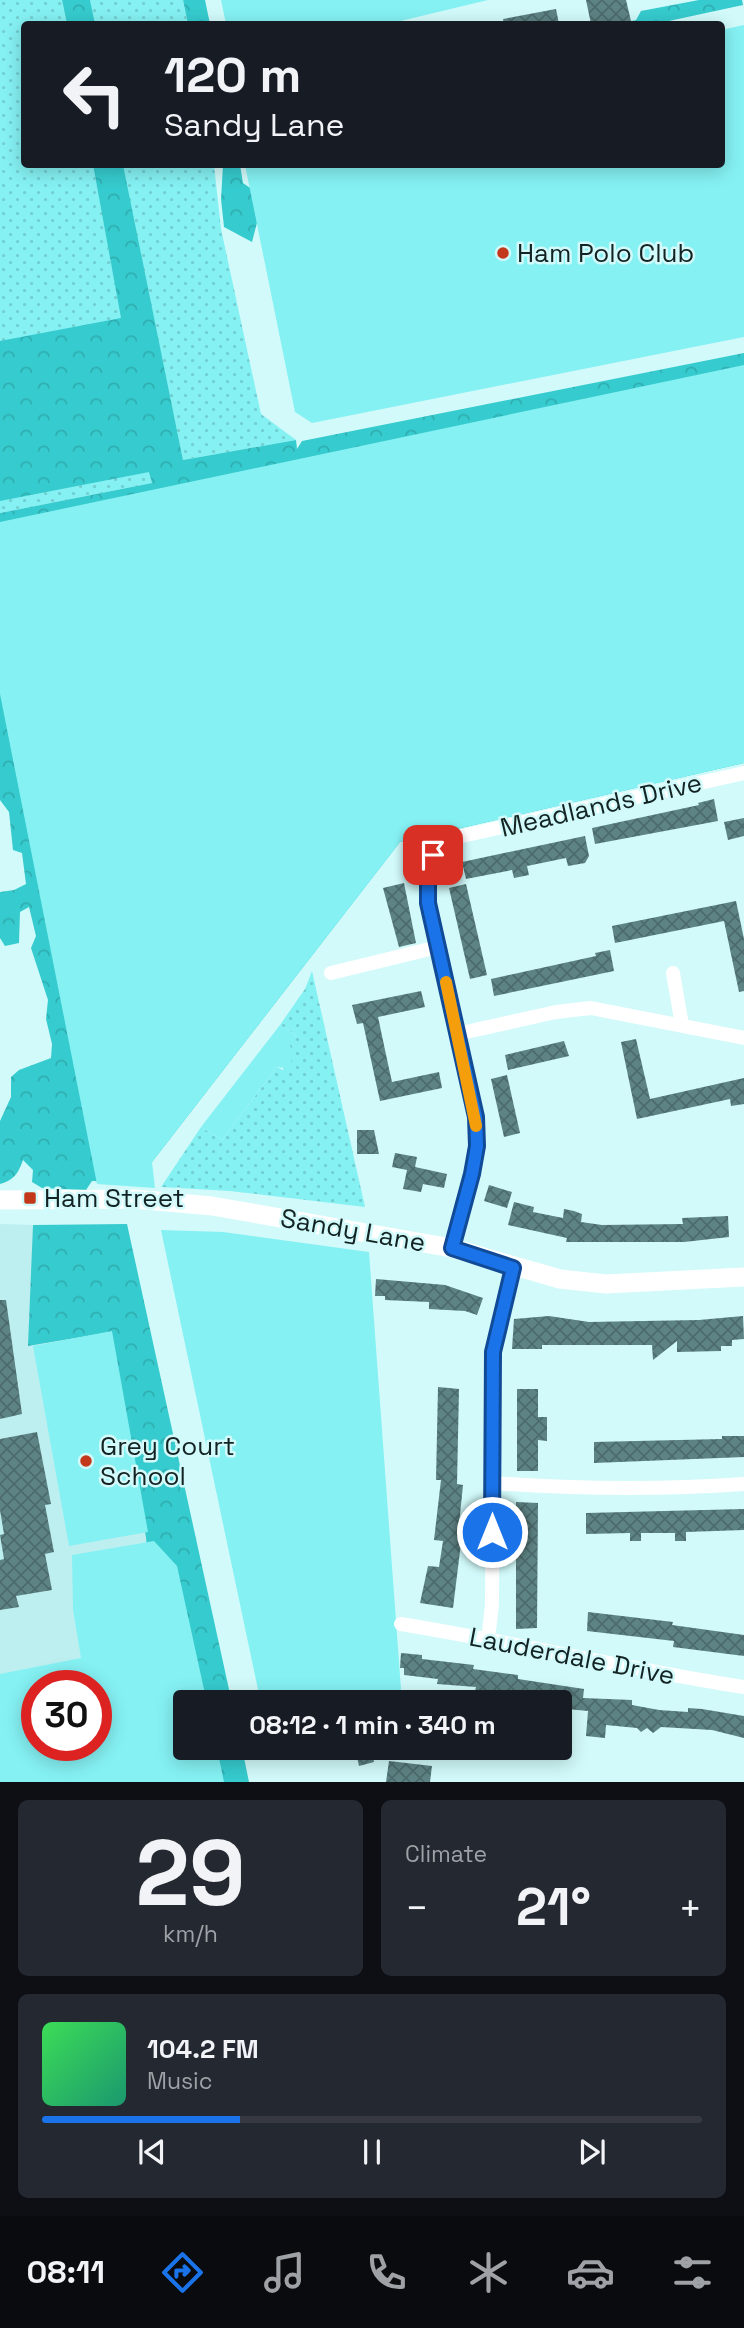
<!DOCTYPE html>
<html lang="en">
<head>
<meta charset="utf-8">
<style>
	body { margin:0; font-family:"Space Grotesk",sans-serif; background:#242831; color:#f1f3f6; height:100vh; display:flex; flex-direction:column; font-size:26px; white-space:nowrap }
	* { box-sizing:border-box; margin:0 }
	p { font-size:23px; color:#9ea1a6 }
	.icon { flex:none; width:38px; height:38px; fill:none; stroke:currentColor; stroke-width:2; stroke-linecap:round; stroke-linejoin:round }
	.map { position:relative; height:1782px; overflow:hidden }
	.sheet { display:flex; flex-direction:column; gap:18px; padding:18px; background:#0d0f14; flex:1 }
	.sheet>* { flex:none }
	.guide { position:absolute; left:21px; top:21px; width:704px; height:147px; border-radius:7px; box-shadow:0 4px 18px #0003; background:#171b24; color:#f1f3f6; overflow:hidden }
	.speed { position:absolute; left:21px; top:1670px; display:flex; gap:14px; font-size:35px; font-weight:700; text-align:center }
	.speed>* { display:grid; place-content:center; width:91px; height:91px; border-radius:50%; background:#171b24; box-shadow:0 4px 18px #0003; line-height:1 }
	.speed .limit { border:10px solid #d22; background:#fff; color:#111 }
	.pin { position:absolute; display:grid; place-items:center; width:60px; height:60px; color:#fff; margin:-30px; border-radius:14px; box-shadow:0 4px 10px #0006 }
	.me { position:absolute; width:77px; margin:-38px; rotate:0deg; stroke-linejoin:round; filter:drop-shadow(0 0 5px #0008) }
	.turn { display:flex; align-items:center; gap:24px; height:147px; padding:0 28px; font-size:32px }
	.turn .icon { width:91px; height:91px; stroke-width:2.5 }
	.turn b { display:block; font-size:49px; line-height:60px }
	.big { font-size:52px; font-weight:800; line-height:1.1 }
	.sheet .widget { flex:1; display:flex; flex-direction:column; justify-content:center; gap:10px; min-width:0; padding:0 24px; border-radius:10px; background:#242831 }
	.sheet .dial { align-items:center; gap:0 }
	.dial b { font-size:91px; line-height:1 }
	.song { display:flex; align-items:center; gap:21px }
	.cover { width:84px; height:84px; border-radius:10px; background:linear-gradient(135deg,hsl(130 70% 55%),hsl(160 70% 35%)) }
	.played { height:7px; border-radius:4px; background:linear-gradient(90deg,#1a73e8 30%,#363941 30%) }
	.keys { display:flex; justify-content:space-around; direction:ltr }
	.heat { display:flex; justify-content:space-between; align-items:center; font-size:38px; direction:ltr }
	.sheet .tiles { flex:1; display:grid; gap:18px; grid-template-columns:1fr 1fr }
	.widget:last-child { grid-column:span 2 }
	.trip { position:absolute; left:173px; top:1690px; width:399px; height:70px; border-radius:7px; background:#171b24; box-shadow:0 4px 18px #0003; font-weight:800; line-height:70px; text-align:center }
	.tab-bar { display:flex; height:112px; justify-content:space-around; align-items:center; background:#090b0e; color:#9ea1a6 }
	.tab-bar .icon { width:49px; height:49px }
	.tab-bar .on { color:#1a73e8 }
	.tab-bar b { font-size:32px; color:#f1f3f6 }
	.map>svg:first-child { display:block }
</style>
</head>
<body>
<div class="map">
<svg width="744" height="1782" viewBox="0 0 744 1782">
	<defs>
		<pattern id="grass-dots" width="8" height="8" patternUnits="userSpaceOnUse" patternTransform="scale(1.75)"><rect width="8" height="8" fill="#85f1f3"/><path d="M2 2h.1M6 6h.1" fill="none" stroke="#72ced0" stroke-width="1.8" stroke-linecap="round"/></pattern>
		<pattern id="forest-crowns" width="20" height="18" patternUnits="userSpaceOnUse" patternTransform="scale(1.75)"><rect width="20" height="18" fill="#36cbce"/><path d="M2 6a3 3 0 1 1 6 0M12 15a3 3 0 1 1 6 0" fill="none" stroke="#2faeb1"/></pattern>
		<pattern id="building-cross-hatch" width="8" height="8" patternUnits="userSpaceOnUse" patternTransform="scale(1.75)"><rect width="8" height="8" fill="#5e8384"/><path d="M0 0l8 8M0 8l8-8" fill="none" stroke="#4c6b6c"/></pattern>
	</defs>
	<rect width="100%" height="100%" fill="#d2fafa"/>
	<path fill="#beeff0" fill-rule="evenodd" d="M0 1224 33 1225 35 1236 126 1234 186 1703V1748L0 1782ZM37 1685H96V1745H37Z"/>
	<path fill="url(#grass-dots)" d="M0 0H62L67 24H24V164L93 165 152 483 0 513Z
		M90 0H183L188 24H94Z
		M122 165H214L221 229 261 414 296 440 183 460Z
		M312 971 365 1207 230 1191 161 1187 201 1127 222 1140 277 1067 283 1070 292 1052 289 1045 296 1035 280 1025 305 989Z"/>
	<path fill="url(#forest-crowns)" d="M62 0H90L95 24H67Z
		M183 0H205L210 24H188Z
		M699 0H742L743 5 655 24H619L636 20 641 11Z
		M93 165H123L183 460 296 440 297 449 302 441 744 353V763L400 842 152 1162 0 567V513L152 483 149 472 0 501V341L121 318Z
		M223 165H240L243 183 253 190 259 215 252 242 224 227 221 199Z
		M0 655 119 1182 92 1181 86 1190 42 1188 32 1182 33 1170 23 1160C18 1174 14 1180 0 1184V1121L11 1097V1077L19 1070 51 1058 52 1044 46 1019 48 1000 31 948 36 936 29 907 20 912 19 943 5 946 0 938V892L14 890 26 884 22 853 13 850 9 812 0 800Z
		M127 1224 232 1703H201L150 1586 146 1537 105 1333 28 1346 33 1225Z
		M212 1748H242L249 1782H220Z"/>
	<path fill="#85f1f3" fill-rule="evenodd" d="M221 0H488L388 24H226Z
		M744 25V337L312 423 295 412 245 165 721 164V30Z
		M744 365V763L400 842 152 1162 155 1188 97 1184 0 694V522Z
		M280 1025 296 1035 290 1045 293 1055 289 1069 277 1067 222 1140 201 1127Z
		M161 1230 223 1232 369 1252 402 1703H281L260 1699Z
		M112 1331 148 1532 69 1546 33 1346Z
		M154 1541 177 1566 207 1703H186V1748H217L224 1782H0V1674L81 1658 73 1610 72 1555ZM96 1685V1745H37V1685Z"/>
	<path fill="url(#building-cross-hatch)" d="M586 0H626L631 21 591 24Z
		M556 9 559 24H504L503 19Z
		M714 799 718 821 595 844 592 828 699 805 698 803Z
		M744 818V836L728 840 724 822Z
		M585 836 589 856 585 863 568 866 566 858 527 866 529 875 514 878 512 870 466 879 462 862Z
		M404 883 416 943 399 947 383 888Z
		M466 884 487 975 470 979 449 888Z
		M736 901 744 939V991L739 992 724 921 615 943 612 926Z
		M610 950 614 971 494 996 491 979 596 956 595 953Z
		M421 991 425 1007 378 1017 388 1064 392 1082 439 1072 442 1088 380 1101 363 1023 357 1024 352 1005Z
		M636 1039 650 1099 744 1078V1104L731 1106 730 1099 637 1119 621 1042Z
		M564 1041 569 1056 508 1070 505 1055Z
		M507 1075 520 1133 504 1137 491 1079Z
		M357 1130H374L379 1154H357Z
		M395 1153 417 1157 415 1167 447 1174 444 1188 423 1184 421 1192 403 1189 407 1170 392 1167Z
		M489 1185 512 1192 507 1208 484 1201Z
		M514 1202 534 1207 533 1212 563 1218 564 1209 574 1211 582 1214 581 1222 602 1225 683 1224 682 1218 728 1216 729 1237 684 1242H566L567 1238 508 1225Z
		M376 1279 445 1285 483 1298 477 1315 465 1311 429 1309V1302L385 1300V1296H375Z
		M0 1300H6L22 1414 0 1419Z
		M549 1316 589 1322 699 1320 743 1316 744 1339 732 1340V1346H721V1351L677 1352V1341L653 1360 652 1345H542V1349H512L514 1319Z
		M438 1387 459 1389 457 1484 463 1485 458 1535H462L453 1608 420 1603 428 1566 439 1567 443 1541 434 1540 441 1480H436Z
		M517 1389H538V1417H547V1441L538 1440V1471H517Z
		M37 1432 51 1504 45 1505 54 1552 45 1554 52 1590 16 1596 19 1607 0 1610V1560L4 1559 0 1535 4 1534 0 1510V1439Z
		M722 1436H744V1457L594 1463V1442L722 1439Z
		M516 1502 538 1503 537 1628 516 1629Z
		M744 1509V1530L686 1532V1541H675V1533H641V1541H630V1533L586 1534V1513Z
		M588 1612 673 1622 672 1625 744 1635V1656L673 1647 674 1641 587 1631Z
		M401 1653 422 1655V1659L474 1665 473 1669 518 1675V1679L584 1689 583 1698 632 1700V1705L659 1710 688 1712V1708L702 1709 744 1716V1738L712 1730 661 1727 653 1733 647 1728 641 1732 637 1728 606 1725 605 1738 586 1736 588 1711 567 1709 568 1703 520 1700V1696L475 1691 476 1687 437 1684 438 1679 404 1675V1668H400Z
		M355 1748H371L374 1762 359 1766Z
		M389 1761 432 1766 430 1782H386Z"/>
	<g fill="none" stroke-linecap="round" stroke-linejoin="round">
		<path stroke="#fff" stroke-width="14" d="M331 973 438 947
			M673 973 682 1025
			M457 1034 556 1012 591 1008 744 1038
			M452 1248 473 1174 477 1146 476 1117 428 903C428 869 426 861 453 838L744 773
			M492 1483C576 1489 660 1490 744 1484
			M401 1624C516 1643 629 1669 744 1687
			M488 1639 492 1605 493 1352 513 1268"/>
		<path stroke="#fff" stroke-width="19" d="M0 1200 134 1199 212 1206 452 1248 560 1279 606 1284 744 1277"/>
	</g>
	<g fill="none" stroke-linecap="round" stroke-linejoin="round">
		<defs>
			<path id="route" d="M433 855 428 871V903L476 1117 477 1146 472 1174 452 1248 513 1268 493 1352 492 1532"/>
		</defs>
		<use href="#route" stroke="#114b97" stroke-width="18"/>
		<use href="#route" stroke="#1a73e8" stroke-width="12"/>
		<path stroke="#f59e0b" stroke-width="12" d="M446 982 476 1126"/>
	</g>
	<g fill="#c3381b" stroke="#d2fafa" stroke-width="2.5">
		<circle cx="503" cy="253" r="7"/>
		<rect x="23" y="1191" width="14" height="14" rx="3.5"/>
		<circle cx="86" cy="1461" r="7"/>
	</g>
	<g text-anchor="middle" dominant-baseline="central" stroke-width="5" stroke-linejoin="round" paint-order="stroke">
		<g font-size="26" fill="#132222" stroke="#d2fafa" text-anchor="start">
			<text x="517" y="253">Ham Polo Club</text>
			<text x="44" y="1198">Ham Street</text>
			<text x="100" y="1446">Grey Court<tspan x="100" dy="30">School</tspan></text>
		</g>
		<g font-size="26" fill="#132222" stroke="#d2fafa">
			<text transform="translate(601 805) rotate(-13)">Meadlands Drive</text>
			<text transform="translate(353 1230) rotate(10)">Sandy Lane</text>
			<text transform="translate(572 1656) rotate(11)">Lauderdale Drive</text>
		</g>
	</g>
</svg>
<div class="speed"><div class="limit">30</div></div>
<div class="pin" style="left:433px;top:855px;background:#d93025"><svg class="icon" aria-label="arrive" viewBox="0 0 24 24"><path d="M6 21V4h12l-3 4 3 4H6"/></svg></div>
<svg class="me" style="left:492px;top:1532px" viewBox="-20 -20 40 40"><circle r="17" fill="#1a73e8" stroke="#fff" stroke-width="3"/><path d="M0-11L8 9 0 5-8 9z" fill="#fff"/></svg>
<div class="trip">08:12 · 1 min · 340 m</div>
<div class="guide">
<div class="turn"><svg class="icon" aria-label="left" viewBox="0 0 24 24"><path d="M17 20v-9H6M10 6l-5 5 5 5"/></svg><div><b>120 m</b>Sandy Lane</div></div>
</div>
</div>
<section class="sheet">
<div class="tiles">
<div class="widget dial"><b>29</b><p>km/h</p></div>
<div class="widget"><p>Climate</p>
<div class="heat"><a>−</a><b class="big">21°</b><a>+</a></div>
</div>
<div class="widget">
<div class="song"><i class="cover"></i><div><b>104.2 FM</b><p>Music</p></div></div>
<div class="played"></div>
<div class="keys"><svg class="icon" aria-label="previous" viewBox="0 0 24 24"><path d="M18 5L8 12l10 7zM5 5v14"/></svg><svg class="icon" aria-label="pause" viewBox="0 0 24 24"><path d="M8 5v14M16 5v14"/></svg><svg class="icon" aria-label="next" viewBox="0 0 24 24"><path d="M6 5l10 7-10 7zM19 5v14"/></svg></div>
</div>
</div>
</section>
<nav class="tab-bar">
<b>08:11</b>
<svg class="icon on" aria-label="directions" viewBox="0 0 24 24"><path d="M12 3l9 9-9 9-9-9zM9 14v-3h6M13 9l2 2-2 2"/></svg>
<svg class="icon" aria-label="music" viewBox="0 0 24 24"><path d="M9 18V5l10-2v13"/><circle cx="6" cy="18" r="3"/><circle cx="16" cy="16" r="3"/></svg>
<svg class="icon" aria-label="phone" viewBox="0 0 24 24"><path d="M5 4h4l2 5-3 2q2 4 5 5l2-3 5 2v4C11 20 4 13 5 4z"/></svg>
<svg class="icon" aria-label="climate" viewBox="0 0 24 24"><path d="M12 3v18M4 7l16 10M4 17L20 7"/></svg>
<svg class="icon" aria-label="car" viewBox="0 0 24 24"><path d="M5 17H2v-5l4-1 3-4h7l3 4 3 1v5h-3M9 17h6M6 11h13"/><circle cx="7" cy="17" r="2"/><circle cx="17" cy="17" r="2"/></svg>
<svg class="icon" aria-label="filters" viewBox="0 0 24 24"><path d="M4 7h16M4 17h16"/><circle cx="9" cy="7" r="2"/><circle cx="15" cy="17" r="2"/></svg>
</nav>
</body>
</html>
